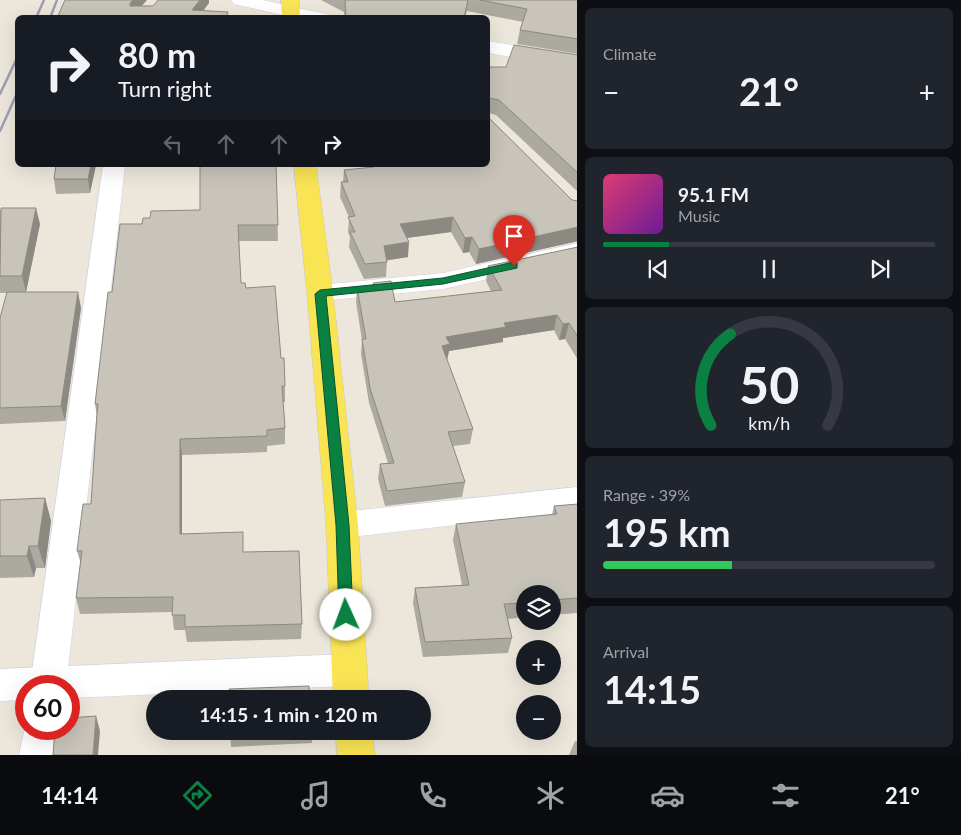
<!DOCTYPE html>
<html lang="en">
<head>
<meta charset="utf-8">
<style>
	body { margin:0; font-family:Lato,sans-serif; background:#20242c; color:#f1f3f6; height:100vh; display:flex; flex-direction:column; font-size:19px; white-space:nowrap }
	* { box-sizing:border-box; margin:0 }
	p { font-size:16px; color:#9ea1a6 }
	.icon { flex:none; width:28px; height:28px; fill:none; stroke:currentColor; stroke-width:2; stroke-linecap:round; stroke-linejoin:round }
	.map { position:relative; flex:1; overflow:hidden }
	.side { display:flex; flex-direction:column; gap:8px; padding:8px; background:#0d0f14; width:384px }
	.side>* { flex:none }
	.hud { position:absolute; left:15px; top:15px; width:475px; height:152px; border-radius:8px; box-shadow:0 5px 20px #0002; background:#171b24; color:#f1f3f6; overflow:hidden }
	.buttons { position:absolute; left:516px; top:585px; display:grid; gap:10px }
	.buttons a { display:grid; place-items:center; width:45px; height:45px; border-radius:50%; background:#171b24; box-shadow:0 5px 20px #0002; font-size:25px }
	.speed { position:absolute; left:15px; top:675px; display:flex; gap:10px; font-size:25px; font-weight:700; text-align:center }
	.speed>* { display:grid; place-content:center; width:65px; height:65px; border-radius:50%; background:#171b24; box-shadow:0 5px 20px #0002; line-height:1 }
	.speed .limit { border:8px solid #d22; background:#fff; color:#111 }
	.pin { position:absolute; display:grid; place-items:center; width:42px; height:42px; color:#fff; margin:-51px -21px; border-radius:50% 50% 50% 0; rotate:-45deg; box-shadow:0 0 5px #0007 }
	.pin .icon { rotate:45deg }
	.me { position:absolute; width:55px; margin:-28px; rotate:358deg; stroke-linejoin:round; filter:drop-shadow(0 0 4px #0008) }
	.turn { display:flex; align-items:center; gap:18px; height:105px; padding:0 20px; font-size:22px }
	.turn .icon { width:65px; height:65px; stroke-width:2.5 }
	.turn b { display:block; font-size:35px; line-height:42px }
	.lanes { display:flex; align-items:center; height:48px; padding:0 20px; background:#0003; justify-content:center; gap:25px; direction:ltr }
	.lanes .off { opacity:.35 }
	.big { font-size:38px; font-weight:700; line-height:1.1 }
	.side .widget { flex:1; display:flex; flex-direction:column; justify-content:center; gap:8px; min-width:0; padding:0 18px; border-radius:8px; background:#20242c }
	.side .dial { align-items:center; gap:0 }
	.dial svg { height:130px; overflow:visible; fill:none; stroke:#363941; stroke-width:7; stroke-linecap:round; text-anchor:middle }
	.dial text { fill:#f1f3f6; stroke:none }
	.song { display:flex; align-items:center; gap:15px }
	.cover { width:60px; height:60px; border-radius:8px; background:linear-gradient(135deg,hsl(340 70% 55%),hsl(280 70% 35%)) }
	.played { height:5px; border-radius:2px; background:linear-gradient(90deg,#0b8043 20%,#363941 20%) }
	.keys { display:flex; justify-content:space-around; direction:ltr }
	.heat { display:flex; justify-content:space-between; align-items:center; font-size:28px; direction:ltr }
	.charge { height:8px; border-radius:4px; background:linear-gradient(90deg,#34c759 39%,#363941 0) }
	.trip { position:absolute; left:146px; top:690px; width:285px; height:50px; border-radius:25px; background:#171b24; box-shadow:0 5px 20px #0002; font-weight:700; line-height:50px; text-align:center }
	.tabs { display:flex; height:80px; justify-content:space-around; align-items:center; background:#090b0e; color:#9ea1a6 }
	.tabs .icon { width:35px; height:35px }
	.tabs .selected { color:#0b8043 }
	.tabs b { font-size:22px; color:#f1f3f6 }
	main { display:flex; flex:1; min-height:0 }
	.map>svg:first-child { display:block }
</style>
</head>
<body>
<main>
<div class="map">
<svg width="578" height="755" viewBox="0 0 578 755">
	<rect width="100%" height="100%" fill="#ede7db"/>
	<g fill="none" stroke-linecap="round" stroke-linejoin="round">
		<defs>
			<path id="minor" d="M291 7 326 14 329 18 285 16 282 12 285 8Z
				M488 41 578 56V68L488 53Z
				M103 165H125L66 686H30Z
				M578 243V259L443 289 320 301 311 299 307 293 311 287 320 285 443 273Z
				M578 487V511L342 538 331 534 326 525 331 516 342 512Z
				M26 723V729H60L57 755H19Z"/>
			<path id="tertiary" d="M348 654 360 659 365 670 360 681 348 686 69 698V686H26V700L0 701V669Z"/>
			<path id="secondary" d="M231 0H263L297 8 300 12 297 16 291 17 234 4Z"/>
			<path id="primary" d="M281 0H299L300 18H282Z
				M294 165H316L333 293 358 525 369 699H333L326 525 307 293Z
				M336 731H372L375 755H337Z"/>
		</defs>
		<use href="#minor" stroke="#d0d2e4" stroke-width="1"/>
		<use href="#tertiary" stroke="#d0d2e4" stroke-width="1"/>
		<use href="#secondary" stroke="#d0d2e4" stroke-width="1"/>
		<use href="#primary" stroke="#c8c8c8" stroke-width="1"/>
		<use href="#minor" fill="#fff" fill-rule="evenodd"/>
		<use href="#tertiary" fill="#fff" fill-rule="evenodd"/>
		<use href="#secondary" fill="#fff" fill-rule="evenodd"/>
		<use href="#primary" fill="#f9e454" fill-rule="evenodd"/>
		<path stroke="#9d9eb5" stroke-width="2.5" d="M36 18 44 0
			M50 18 57 0
			M0 94 18 56
			M0 131 18 91"/>
	</g>
	<path fill="#aca9a0" d="M321 0H578V54L517 44 520 30 523 22 467 11 465 18H344V12Z
		M578 55V192L496 115 489 113V118L572 200 578 201V241L476 264 469 252 463 253 451 232 407 238 408 257 387 260 386 277 364 279 349 247 350 237 348 232 349 217 340 197 341 182H343L344 170 367 168 366 165H488V67H506Z
		M51 165H96L90 193 56 194 54 179 56 167H52Z
		M276 165 278 241H239L241 283 246 288 281 358 285 386V402H283L285 428V444L267 446V452L182 455V534L244 552 302 624 301 639 187 642 185 630H174L172 612 80 614 76 598 81 564 77 551 91 504 97 416 95 404 112 292 142 224 150 218 200 210Z
		M0 210 40 224 26 292 81 308 65 421 0 424V318L7 293H0Z
		M578 247V360L565 339 559 340 554 330 503 338V342L449 351 447 360 473 429 470 444 453 446 465 482 462 497 385 506 378 479 380 464 388 463 369 403 361 354 362 340 356 302 357 287 373 286V283L395 302 491 291 486 281 488 266Z
		M45 498 51 521 45 568H36L34 577 0 578V500Z
		M578 504V613L552 615V594H525V617L508 619 512 638 508 653 423 657 413 603 415 588 462 585 453 540 456 524 552 515 554 506Z
		M230 731H312V743L231 747Z
		M575 741H578V755H569Z"/>
	<path fill="#8c8982" d="M133 0H147L132 17 130 3Z
		M200 0H209V3L198 18 192 10Z
		M468 0 465 18H464Z
		M91 165H96L90 193 88 179Z
		M36 208 40 224 26 292 22 276Z
		M453 217 451 232 399 239 400 224Z
		M578 227V241L476 264 479 249Z
		M472 237 469 252 463 253 465 238Z
		M409 242 408 257 383 261 384 246Z
		M78 292 81 308 65 421 61 406Z
		M557 315 554 330 503 338V342L449 351 447 360 442 346 446 337 504 323Z
		M569 323 565 339 559 340 563 324Z
		M180 439 182 455V550L180 534Z
		M45 498 51 521 45 568 38 546Z
		M29 546 36 568 34 577 27 556Z
		M96 716 100 731 98 755H93Z"/>
	<path fill="#c8c4ba" stroke="#8c8982" d="M65 0H133L130 3V6H153L158 0H200L192 10 228 12 226 18H57Z
		M345 0H468L464 18H346Z
		M480 0H578V39L520 30 527 9Z
		M263 17V18H229Z
		M514 45 578 55V173L499 100 489 98V118L572 200 578 201V227L479 249 472 237 465 238 453 217 400 224 409 242 384 246 387 262 365 264 350 232H355L348 217 355 216 341 182H348L344 170 374 167 373 165H488V67H506Z
		M56 165H91L88 179H54Z
		M200 165H276L278 225H238L241 283H245L246 288 275 286 281 358H284L285 386H282L285 428 267 430V436L180 439V534L243 532V552L299 551 302 624 185 627V615H172L173 597 76 598 82 551H77L83 504H91L97 413 98 404H95L108 292H112L120 224H142L143 218H150L151 211 200 210Z
		M1 208H36L22 276H0Z
		M578 247V337L569 323 563 324 557 315 504 323 506 327 446 337 450 344 442 346 473 429 448 432 465 482 387 491 380 464 394 463 370 388 362 339H366L357 287 375 286 373 283 391 281 395 302 502 290 488 266Z
		M7 292H78L61 406 0 408V318Z
		M45 498 38 546H29L27 556H0V500Z
		M578 504V598L552 600V594H525V603L504 604 512 638 425 642 415 588 469 585 456 524 557 514 554 506Z
		M309 686 310 699H229V689Z
		M96 716 93 755H53L55 729H69V718Z
		M230 731H263L230 733Z"/>
	<path fill="#0b8043" stroke="#07532c" d="M514 262 517 263V268L443 284 326 296 349 525 353 615 351 619 346 621 341 619 339 615 336 525 315 294 320 290 443 278Z"/>
</svg>
<div class="buttons">
<a><svg class="icon" aria-label="layers" viewBox="0 0 24 24"><path d="M12 4l9 5-9 5-9-5zM3 14l9 5 9-5"/></svg></a>
<a>+</a>
<a>−</a>
</div>
<div class="speed"><div class="limit">60</div></div>
<div class="pin" style="left:514px;top:266px;background:#d93025"><svg class="icon" aria-label="arrive" viewBox="0 0 24 24"><path d="M6 21V4h12l-3 4 3 4H6"/></svg></div>
<svg class="me" style="left:346px;top:615px" viewBox="-20 -20 40 40"><circle r="19" fill="#fff"/><path d="M0-13L10 11 0 6-10 11z" fill="#0b8043"/></svg>
<div class="trip">14:15 · 1 min · 120 m</div>
<div class="hud">
<div class="turn"><svg class="icon" aria-label="right" viewBox="0 0 24 24"><path d="M7 20v-9h11M14 6l5 5-5 5"/></svg><div><b>80 m</b>Turn right</div></div>
<div class="lanes"><svg class="icon off" aria-label="left" viewBox="0 0 24 24"><path d="M17 20v-9H6M10 6l-5 5 5 5"/></svg><svg class="icon off" aria-label="ahead" viewBox="0 0 24 24"><path d="M12 20V5M6 11l6-6 6 6"/></svg><svg class="icon off" aria-label="ahead" viewBox="0 0 24 24"><path d="M12 20V5M6 11l6-6 6 6"/></svg><svg class="icon" aria-label="right" viewBox="0 0 24 24"><path d="M7 20v-9h11M14 6l5 5-5 5"/></svg></div>
</div>
</div>
<section class="side">
<div class="widget"><p>Climate</p>
<div class="heat"><a>−</a><b class="big">21°</b><a>+</a></div>
</div>
<div class="widget">
<div class="song"><i class="cover"></i><div><b>95.1 FM</b><p>Music</p></div></div>
<div class="played"></div>
<div class="keys"><svg class="icon" aria-label="previous" viewBox="0 0 24 24"><path d="M18 5L8 12l10 7zM5 5v14"/></svg><svg class="icon" aria-label="pause" viewBox="0 0 24 24"><path d="M8 5v14M16 5v14"/></svg><svg class="icon" aria-label="next" viewBox="0 0 24 24"><path d="M6 5l10 7-10 7zM19 5v14"/></svg></div>
</div>
<div class="widget dial"><svg viewBox="0 0 100 80">
<path d="M14 69A42 42 0 1 1 86 69"/>
<path d="M14 69A42 42 0 0 1 26 13" stroke="#0b8043"/>
<text x="50" y="56" font-size="32" font-weight="700">50</text>
<text x="50" y="72" font-size="11">km/h</text>
</svg></div>
<div class="widget"><p>Range · 39%</p><b class="big">195 km</b><div class="charge"></div></div>
<div class="widget"><p>Arrival</p><b class="big">14:15</b></div>
</section>
</main>
<nav class="tabs">
<b>14:14</b>
<svg class="icon selected" aria-label="directions" viewBox="0 0 24 24"><path d="M12 3l9 9-9 9-9-9zM9 14v-3h6M13 9l2 2-2 2"/></svg>
<svg class="icon" aria-label="music" viewBox="0 0 24 24"><path d="M9 18V5l10-2v13"/><circle cx="6" cy="18" r="3"/><circle cx="16" cy="16" r="3"/></svg>
<svg class="icon" aria-label="phone" viewBox="0 0 24 24"><path d="M5 4h4l2 5-3 2q2 4 5 5l2-3 5 2v4C11 20 4 13 5 4z"/></svg>
<svg class="icon" aria-label="climate" viewBox="0 0 24 24"><path d="M12 3v18M4 7l16 10M4 17L20 7"/></svg>
<svg class="icon" aria-label="car" viewBox="0 0 24 24"><path d="M5 17H2v-5l4-1 3-4h7l3 4 3 1v5h-3M9 17h6M6 11h13"/><circle cx="7" cy="17" r="2"/><circle cx="17" cy="17" r="2"/></svg>
<svg class="icon" aria-label="filters" viewBox="0 0 24 24"><path d="M4 7h16M4 17h16"/><circle cx="9" cy="7" r="2"/><circle cx="15" cy="17" r="2"/></svg>
<b>21°</b>
</nav>
</body>
</html>
